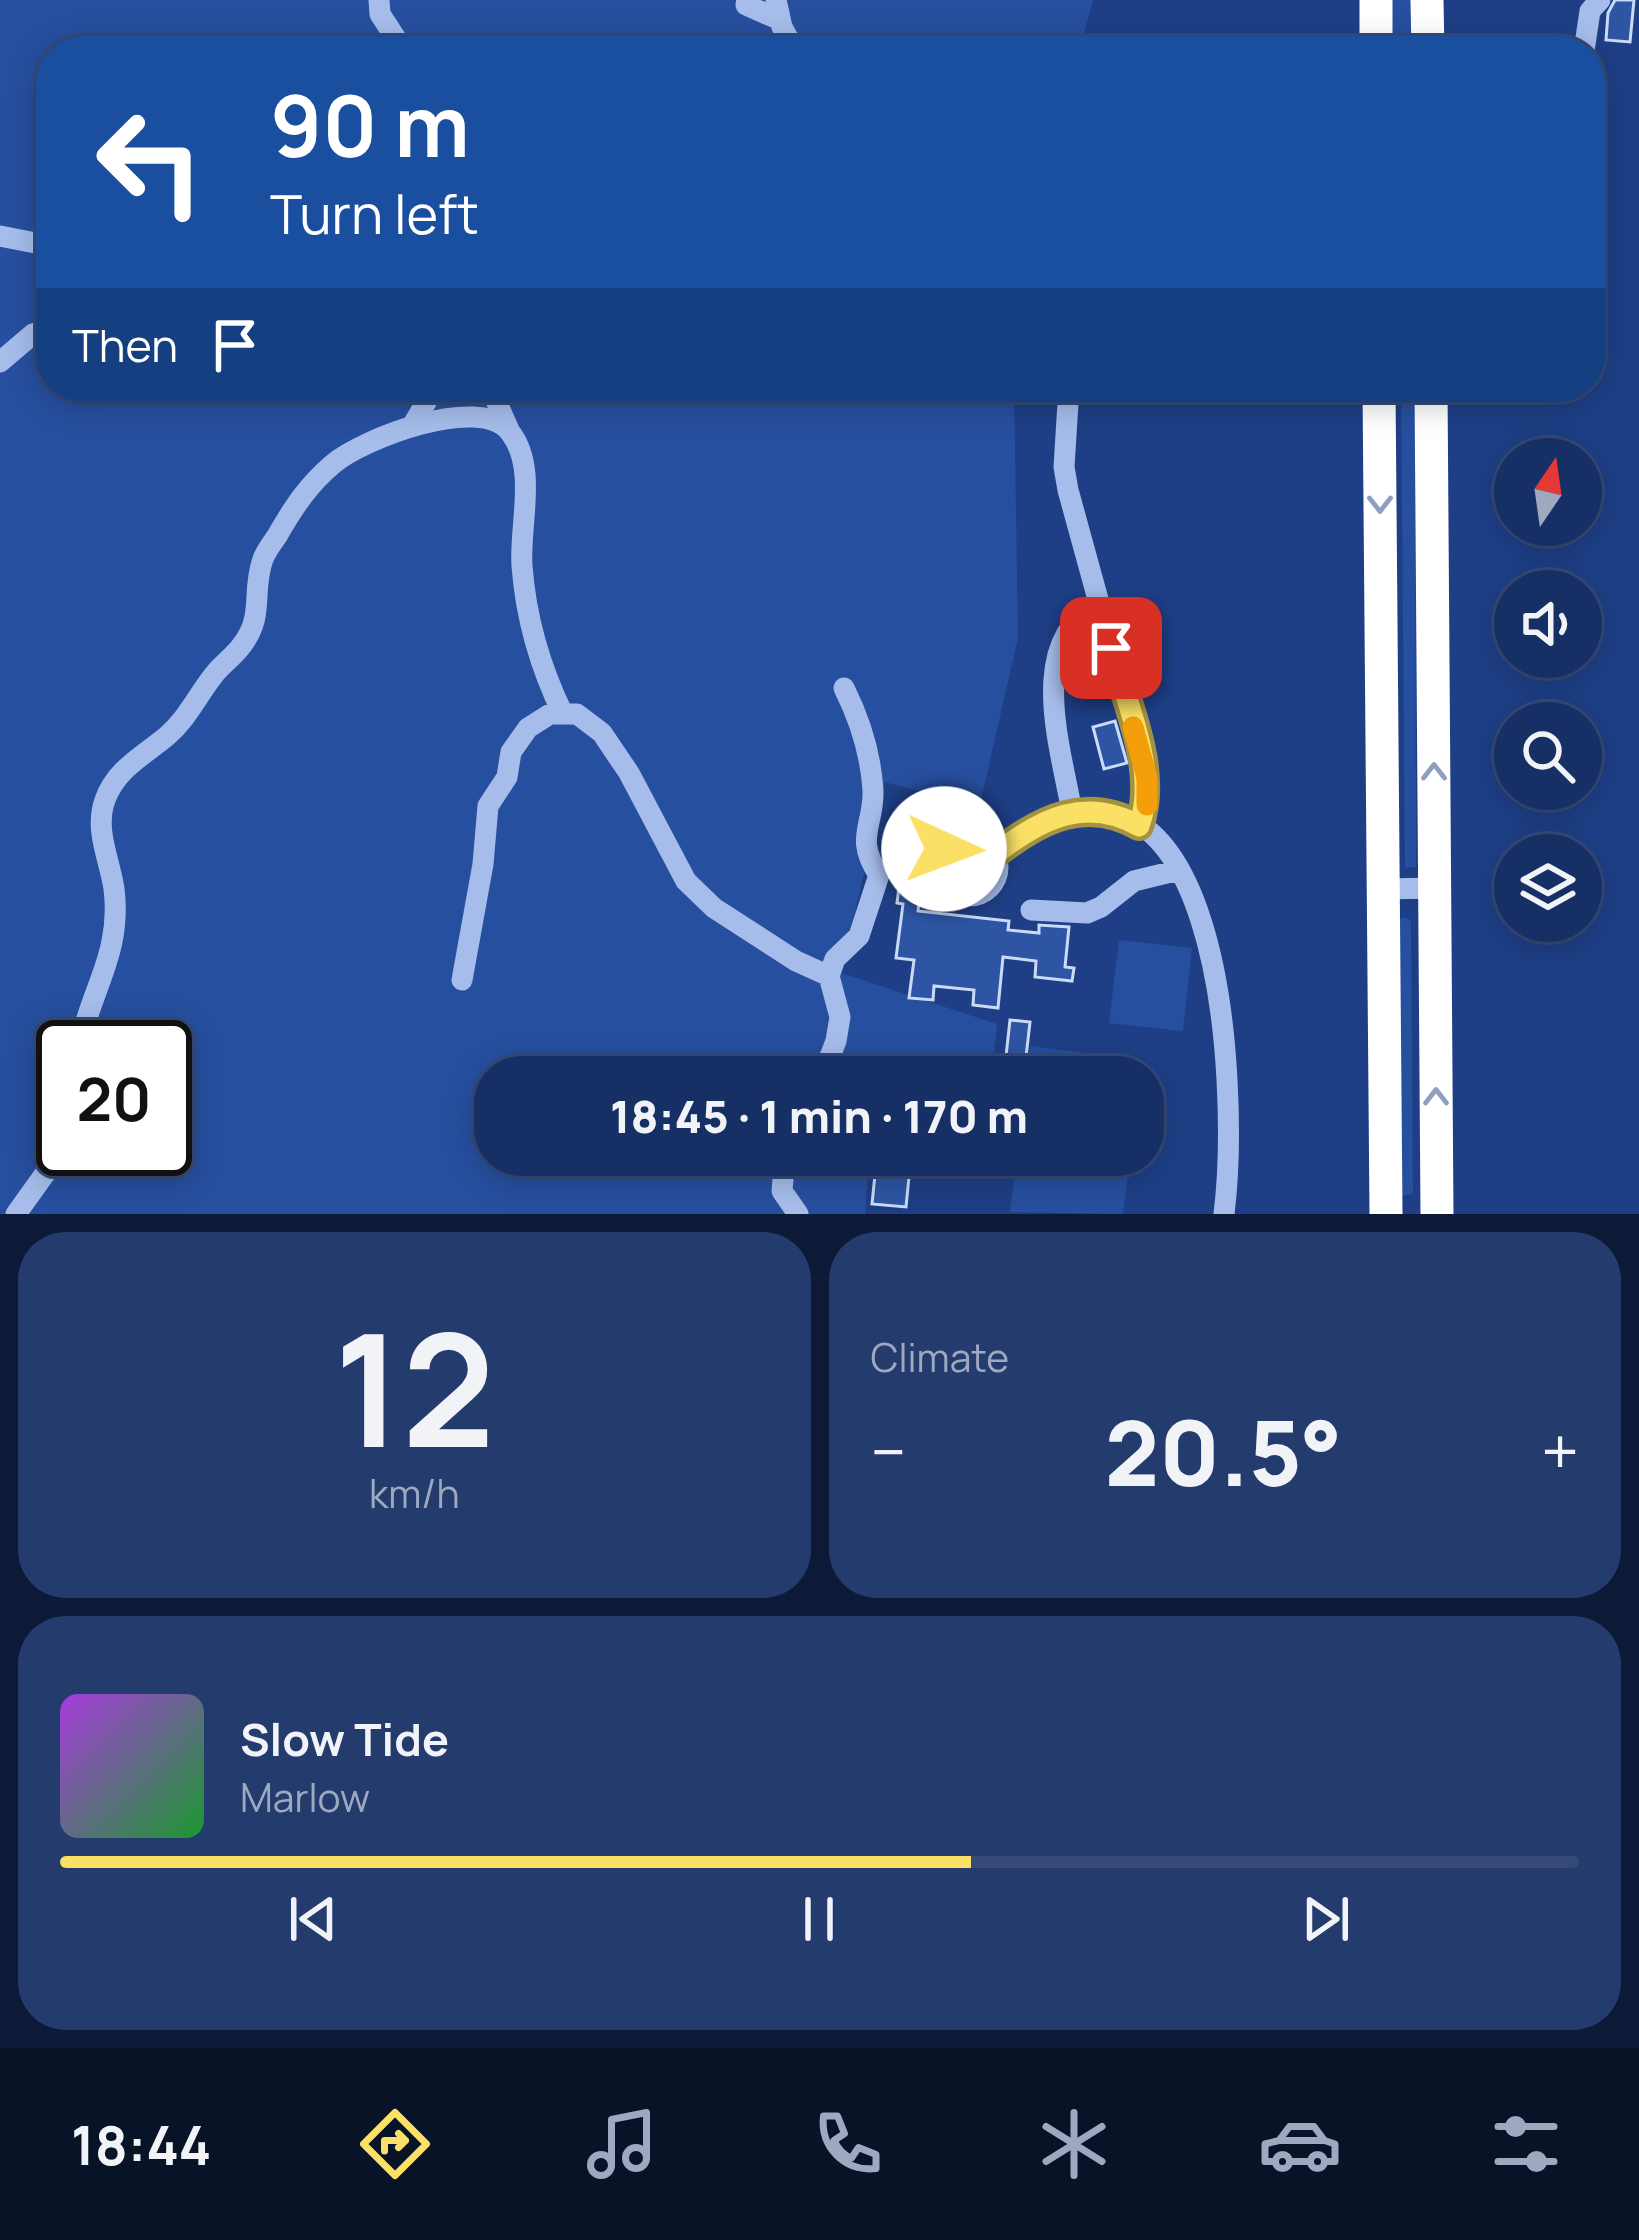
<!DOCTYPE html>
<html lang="en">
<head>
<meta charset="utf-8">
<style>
	body { margin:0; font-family:Manrope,sans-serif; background:#233b6d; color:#f1f3f6; height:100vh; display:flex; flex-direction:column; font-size:45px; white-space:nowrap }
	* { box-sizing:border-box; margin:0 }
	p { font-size:39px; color:#9ea9bf }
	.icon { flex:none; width:66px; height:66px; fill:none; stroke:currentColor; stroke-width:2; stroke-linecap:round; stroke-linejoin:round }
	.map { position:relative; height:1214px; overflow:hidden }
	.sheet { display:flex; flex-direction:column; gap:18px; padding:18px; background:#0c1a37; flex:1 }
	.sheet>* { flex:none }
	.top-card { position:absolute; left:36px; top:36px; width:1569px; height:366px; border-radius:48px; box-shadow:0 6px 30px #0003,0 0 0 3px #354a78; background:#1a4fa0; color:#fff; overflow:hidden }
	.needle { width:78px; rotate:13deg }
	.controls { position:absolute; left:1494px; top:438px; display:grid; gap:24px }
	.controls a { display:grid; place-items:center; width:108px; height:108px; border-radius:50%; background:#162f64; box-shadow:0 6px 30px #0003,0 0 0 3px #354a78; font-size:60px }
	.speed { position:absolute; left:36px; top:1020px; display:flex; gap:24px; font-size:60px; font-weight:700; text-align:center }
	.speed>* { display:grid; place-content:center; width:156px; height:156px; border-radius:50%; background:#162f64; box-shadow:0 6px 30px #0003,0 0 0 3px #354a78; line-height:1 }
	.speed .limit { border:6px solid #111; border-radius:18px; background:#fff; color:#111 }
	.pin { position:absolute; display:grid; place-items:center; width:102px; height:102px; color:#fff; margin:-51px; border-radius:24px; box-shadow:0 6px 18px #0006 }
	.me { position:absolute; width:132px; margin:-66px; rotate:92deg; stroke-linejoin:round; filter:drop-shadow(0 0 9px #0008) }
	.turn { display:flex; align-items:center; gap:42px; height:252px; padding:0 36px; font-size:54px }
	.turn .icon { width:156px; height:156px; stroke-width:2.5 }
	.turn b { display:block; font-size:84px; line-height:102px }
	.then { display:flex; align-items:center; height:114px; padding:0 36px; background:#0003; gap:24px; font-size:45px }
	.big { font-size:90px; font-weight:800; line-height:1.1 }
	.sheet .card { flex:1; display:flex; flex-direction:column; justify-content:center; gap:18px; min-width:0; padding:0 42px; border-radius:48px; background:#233b6d }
	.sheet .dial { align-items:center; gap:0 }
	.dial b { font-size:156px; line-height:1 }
	.song { display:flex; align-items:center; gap:36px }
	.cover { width:144px; height:144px; border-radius:18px; background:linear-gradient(135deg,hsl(280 70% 55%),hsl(130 70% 35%)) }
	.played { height:12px; border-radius:6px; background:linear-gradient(90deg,#fae065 60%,#354a78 60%) }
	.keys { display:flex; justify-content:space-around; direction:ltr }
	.heat { display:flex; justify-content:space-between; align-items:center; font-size:66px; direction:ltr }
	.sheet .tiles { flex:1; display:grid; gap:18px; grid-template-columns:1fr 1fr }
	.card:last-child { grid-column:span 2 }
	.trip { position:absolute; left:474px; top:1056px; width:690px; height:120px; border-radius:48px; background:#162f64; box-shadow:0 6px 30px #0003,0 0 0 3px #354a78; font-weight:800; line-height:120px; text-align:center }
	.tab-bar { display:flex; height:192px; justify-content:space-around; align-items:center; background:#091328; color:#9ea9bf }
	.tab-bar .icon { width:84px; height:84px }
	.tab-bar .current { color:#fae065 }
	.tab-bar b { font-size:54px; color:#f1f3f6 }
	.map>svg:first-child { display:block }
</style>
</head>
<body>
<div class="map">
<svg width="1639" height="1214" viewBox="0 0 1639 1214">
	<rect width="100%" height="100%" fill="#1e3f86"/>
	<path fill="#274f9f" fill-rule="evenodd" d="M0 0H1093L1079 51H51V387H1014L1018 638 979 808 885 782 841 973 997 1024 992 1077H495V1155H869L865 1214H0ZM63 1047H165V1149H63Z
		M1392 0H1413V51H1392Z
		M1401 387H1415L1416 867 1405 868Z
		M1405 917 1411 921 1413 1194 1401 1196 1399 919Z
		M1119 940 1192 948 1183 1031 1109 1023Z
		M1030 1046 1142 1060 1140 1077H1026Z
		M1017 1155H1130L1123 1214 1010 1212Z"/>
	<path fill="#2d55a4" stroke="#cbdaf8" stroke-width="3" d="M1615 0H1634L1630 42 1606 40 1608 13Z
		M1093 657 1101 690 1087 694 1078 662Z
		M1115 721 1127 763 1104 769 1093 727Z
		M899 824 929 828 918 911 1009 921 1008 930 1039 933V925L1069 927 1065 967 1074 968 1072 981 1035 977 1036 961 1003 957 998 1008 973 1005 974 990 934 986 933 1000 909 998 914 960 896 958 903 904 897 903 900 878 894 877 893 869Z
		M1010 1020 1030 1022 1026 1057 1006 1056Z
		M877 1155 911 1157 906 1207 872 1204Z"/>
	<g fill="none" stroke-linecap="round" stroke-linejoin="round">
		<path stroke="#a6bdeb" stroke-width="21" d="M379 0 380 14 404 51
			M747 0 746 5 780 20
			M776 0 782 27 795 51
			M1584 51 1590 11 1600 0
			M0 236 51 246
			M0 362 33 334 51 328
			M490 387 509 430
			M1069 387 1064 467 1068 490 1147 778 1148 802 1139 826
			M412 426 435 387
			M1072 812C1061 748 1025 641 1099 604
			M940 867a29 29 0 1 1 58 0a29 29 0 1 1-58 0Z
			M998 852C1222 683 1240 1083 1224 1214
			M1383 889 1436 888
			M1031 910 1087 913 1101 907 1134 881 1179 870
			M462 980 483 864 488 806 507 777 511 752 528 728 550 714H577L602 733 629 773 686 881 714 908 796 961 829 976
			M79 1047C91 989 122 953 114 889 110 860 94 830 105 800 116 769 143 756 167 736 189 717 199 692 217 671 225 662 235 655 242 645 265 615 251 592 263 559 266 551 272 543 277 536 293 508 308 485 333 464 362 439 480 393 510 432 538 468 519 525 522 566 526 619 540 667 563 714
			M822 1077 836 1041 840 1017 829 976 835 959 859 936 879 875C854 838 874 826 873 791 871 755 860 720 844 688
			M785 1155 782 1191 798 1214
			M16 1214 49 1168 63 1118"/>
		<path stroke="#fff" stroke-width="33" d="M1376 0V51
			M1427 0 1428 51
			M1379 387 1386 1214
			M1431 387 1437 1214"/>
	</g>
	<defs><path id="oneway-chevron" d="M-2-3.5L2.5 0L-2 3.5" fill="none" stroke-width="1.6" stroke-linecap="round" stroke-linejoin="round" transform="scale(3)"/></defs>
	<g stroke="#8e9fc2">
		<use href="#oneway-chevron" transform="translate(1380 504) rotate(90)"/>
		<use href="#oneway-chevron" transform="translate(1434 772) rotate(-90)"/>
		<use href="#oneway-chevron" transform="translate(1436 1097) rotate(-90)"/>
	</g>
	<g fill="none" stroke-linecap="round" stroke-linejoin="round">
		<defs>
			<path id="route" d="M944 849C962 837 980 840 998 852 1042 818 1087 796 1139 826 1159 771 1126 702 1111 648"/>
		</defs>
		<use href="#route" stroke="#a29242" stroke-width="30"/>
		<use href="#route" stroke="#fae065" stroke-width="21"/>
		<path stroke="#f59e0b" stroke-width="21" d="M1133 727 1147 778V805"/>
	</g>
</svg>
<div class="controls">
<a><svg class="needle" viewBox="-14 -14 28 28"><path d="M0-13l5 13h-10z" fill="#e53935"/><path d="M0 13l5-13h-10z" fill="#9ea9bf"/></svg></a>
<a><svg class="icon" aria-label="sound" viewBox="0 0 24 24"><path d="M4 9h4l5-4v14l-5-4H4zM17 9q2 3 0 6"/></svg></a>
<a><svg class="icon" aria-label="search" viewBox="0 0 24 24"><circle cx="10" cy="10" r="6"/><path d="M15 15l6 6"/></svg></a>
<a><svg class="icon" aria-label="layers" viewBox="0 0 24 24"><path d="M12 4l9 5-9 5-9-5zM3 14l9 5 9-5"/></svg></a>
</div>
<div class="speed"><div class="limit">20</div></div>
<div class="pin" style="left:1111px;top:648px;background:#d93025"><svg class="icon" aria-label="arrive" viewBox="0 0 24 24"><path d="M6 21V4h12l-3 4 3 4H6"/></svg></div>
<svg class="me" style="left:944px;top:849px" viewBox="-20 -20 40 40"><circle r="19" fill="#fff"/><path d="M0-13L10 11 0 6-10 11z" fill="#fae065"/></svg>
<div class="trip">18:45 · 1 min · 170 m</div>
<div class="top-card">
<div class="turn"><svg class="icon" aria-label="left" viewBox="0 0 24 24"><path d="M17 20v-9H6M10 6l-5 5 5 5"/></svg><div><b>90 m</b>Turn left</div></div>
<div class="then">Then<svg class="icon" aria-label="arrive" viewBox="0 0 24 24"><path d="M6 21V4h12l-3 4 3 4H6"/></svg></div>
</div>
</div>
<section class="sheet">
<div class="tiles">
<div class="card dial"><b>12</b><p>km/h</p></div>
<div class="card"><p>Climate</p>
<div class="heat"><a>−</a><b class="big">20.5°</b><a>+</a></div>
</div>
<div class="card">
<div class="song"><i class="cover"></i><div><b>Slow Tide</b><p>Marlow</p></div></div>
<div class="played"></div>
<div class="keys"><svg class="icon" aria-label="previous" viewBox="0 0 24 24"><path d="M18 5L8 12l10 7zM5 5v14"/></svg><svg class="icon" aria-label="pause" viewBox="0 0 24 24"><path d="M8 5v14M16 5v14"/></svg><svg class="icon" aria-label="next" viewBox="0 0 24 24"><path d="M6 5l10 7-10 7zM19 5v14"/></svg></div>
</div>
</div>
</section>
<nav class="tab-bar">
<b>18:44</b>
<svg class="icon current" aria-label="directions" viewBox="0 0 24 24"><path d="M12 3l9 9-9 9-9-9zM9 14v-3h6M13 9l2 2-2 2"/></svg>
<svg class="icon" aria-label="music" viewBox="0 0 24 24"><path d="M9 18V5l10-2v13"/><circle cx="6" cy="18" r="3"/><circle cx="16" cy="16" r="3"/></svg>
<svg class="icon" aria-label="phone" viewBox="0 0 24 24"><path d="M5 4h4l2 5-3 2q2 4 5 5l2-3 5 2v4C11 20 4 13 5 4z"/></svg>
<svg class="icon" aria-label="climate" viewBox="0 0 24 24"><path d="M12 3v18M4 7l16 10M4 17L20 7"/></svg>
<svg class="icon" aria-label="car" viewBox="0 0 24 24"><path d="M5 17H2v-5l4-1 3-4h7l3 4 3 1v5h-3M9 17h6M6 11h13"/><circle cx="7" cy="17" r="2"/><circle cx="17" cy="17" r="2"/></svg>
<svg class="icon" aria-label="filters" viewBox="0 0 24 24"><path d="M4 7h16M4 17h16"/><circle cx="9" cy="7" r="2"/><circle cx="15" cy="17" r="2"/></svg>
</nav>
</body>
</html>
